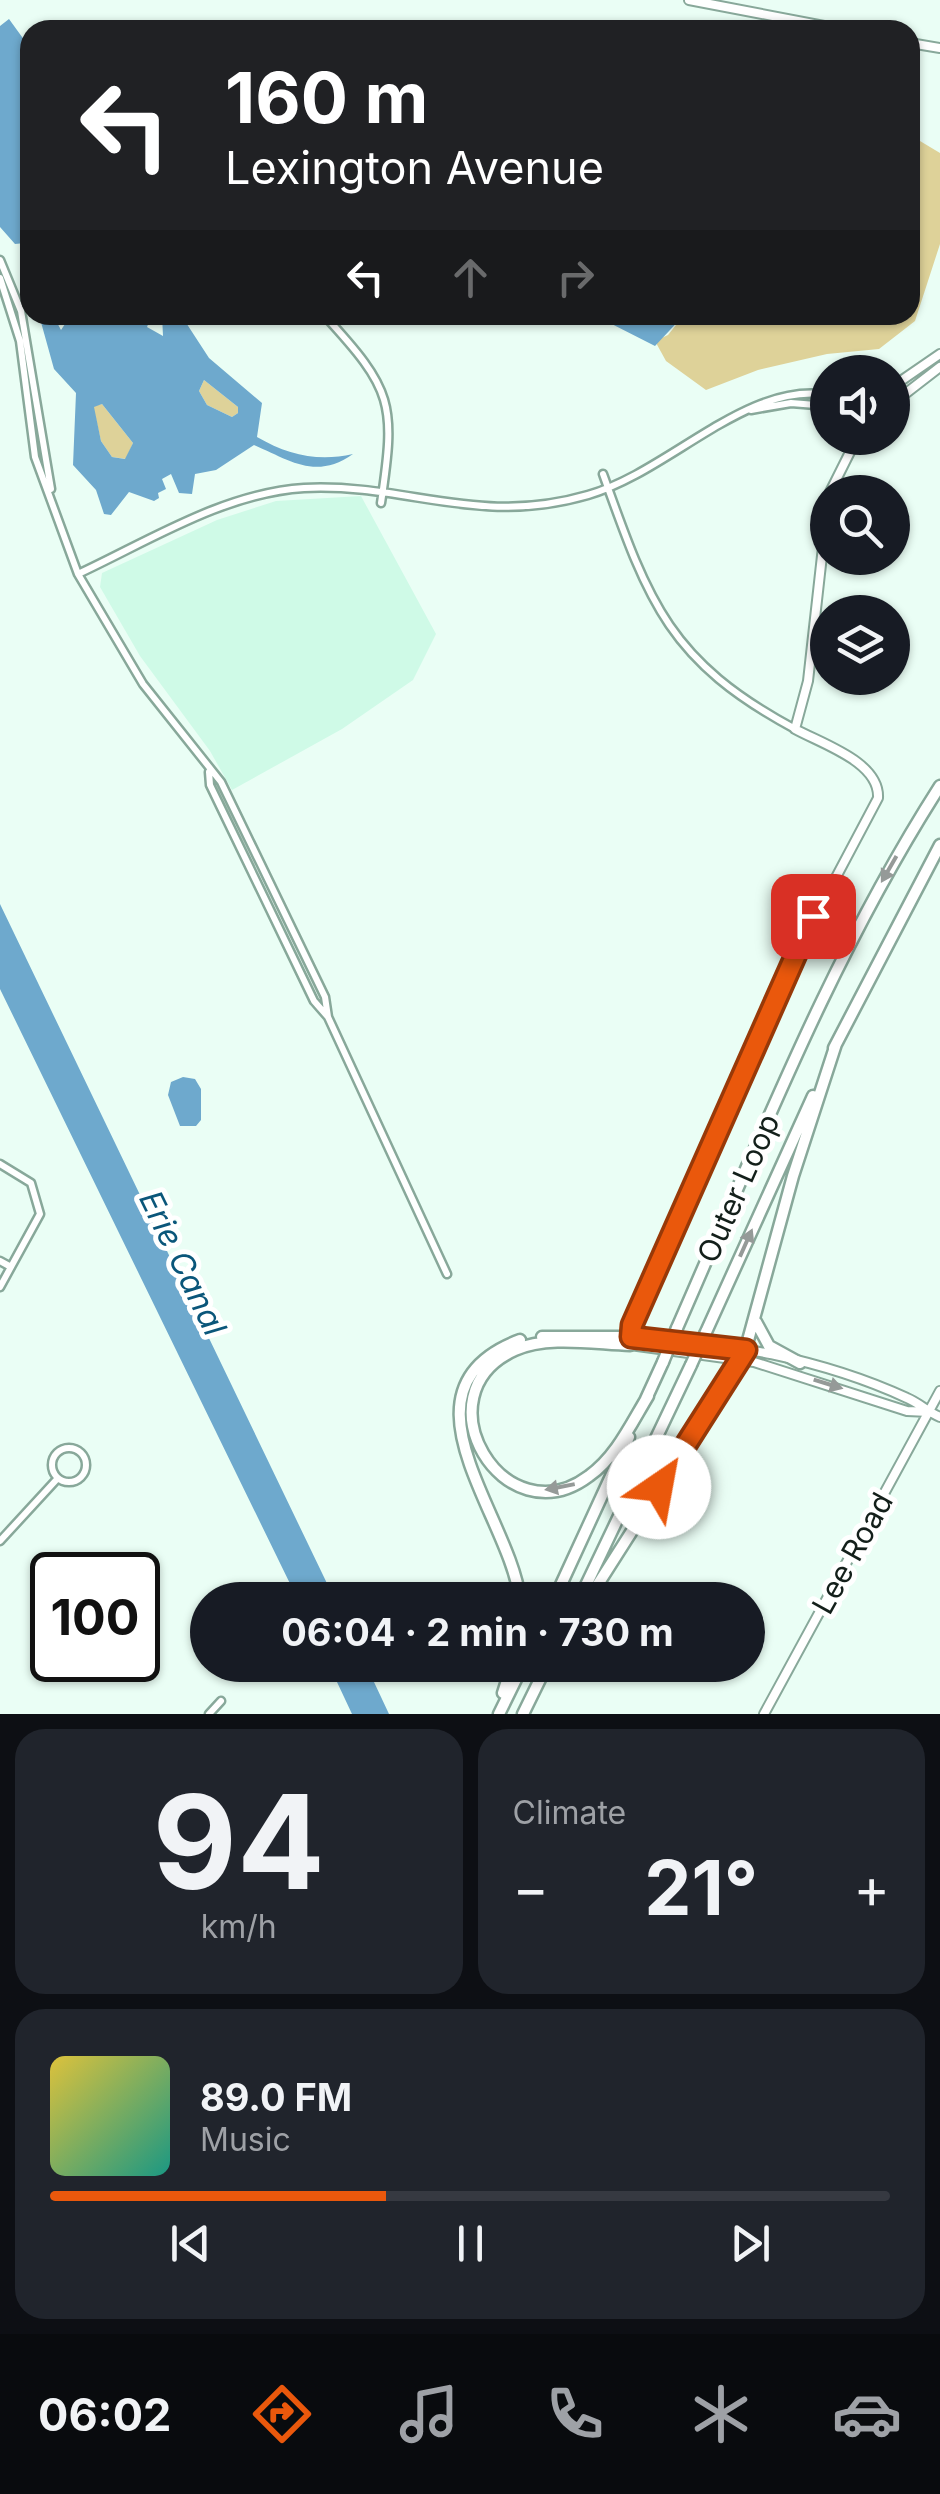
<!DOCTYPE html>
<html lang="en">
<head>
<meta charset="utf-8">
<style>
	body { margin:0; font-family:Inter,sans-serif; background:#20242c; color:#f1f3f6; height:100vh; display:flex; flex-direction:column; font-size:38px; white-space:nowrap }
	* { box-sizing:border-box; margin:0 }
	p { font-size:32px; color:#9ea1a6 }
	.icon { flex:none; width:55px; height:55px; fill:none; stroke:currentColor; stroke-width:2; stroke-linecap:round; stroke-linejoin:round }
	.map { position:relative; height:1714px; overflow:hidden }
	.sheet { display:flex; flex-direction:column; gap:15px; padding:15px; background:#0d0f14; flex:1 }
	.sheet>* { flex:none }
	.hud { position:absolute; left:20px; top:20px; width:900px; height:305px; border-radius:30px; box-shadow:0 2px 8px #0004; background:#202124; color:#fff; overflow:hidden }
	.controls { position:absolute; left:810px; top:355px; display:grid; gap:20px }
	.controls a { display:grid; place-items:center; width:100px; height:100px; border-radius:50%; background:#171b24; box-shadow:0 2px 8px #0004; font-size:50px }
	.speed { position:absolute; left:30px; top:1552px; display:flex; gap:20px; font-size:50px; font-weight:700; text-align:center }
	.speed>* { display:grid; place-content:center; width:130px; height:130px; border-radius:50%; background:#171b24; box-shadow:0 2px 8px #0004; line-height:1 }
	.speed .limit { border:5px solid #111; border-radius:15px; background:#fff; color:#111 }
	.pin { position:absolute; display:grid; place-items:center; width:85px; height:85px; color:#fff; margin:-42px; border-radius:20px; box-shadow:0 5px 15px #0006 }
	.me { position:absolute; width:110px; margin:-55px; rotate:33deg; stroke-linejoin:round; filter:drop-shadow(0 0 8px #0008) }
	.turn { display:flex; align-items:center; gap:35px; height:210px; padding:0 40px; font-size:45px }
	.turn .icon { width:130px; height:130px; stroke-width:2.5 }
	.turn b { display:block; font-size:70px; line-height:85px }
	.lanes { display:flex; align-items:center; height:95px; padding:0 40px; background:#0003; justify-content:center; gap:50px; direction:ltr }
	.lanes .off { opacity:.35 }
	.big { font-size:75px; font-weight:700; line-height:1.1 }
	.sheet .widget { flex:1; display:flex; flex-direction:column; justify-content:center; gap:15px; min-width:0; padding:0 35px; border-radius:30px; background:#20242c }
	.sheet .dial { align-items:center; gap:0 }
	.dial b { font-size:130px; line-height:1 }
	.song { display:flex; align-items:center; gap:30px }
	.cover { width:120px; height:120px; border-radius:15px; background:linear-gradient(135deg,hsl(50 70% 55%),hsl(170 70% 35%)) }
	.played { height:10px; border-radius:5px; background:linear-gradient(90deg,#ea580c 40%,#363941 40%) }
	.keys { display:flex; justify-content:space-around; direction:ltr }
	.heat { display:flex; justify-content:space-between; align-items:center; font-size:55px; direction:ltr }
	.sheet .tiles { flex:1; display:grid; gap:15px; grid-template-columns:1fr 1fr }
	.widget:last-child { grid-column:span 2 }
	.trip { position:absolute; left:190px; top:1582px; width:575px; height:100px; border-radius:50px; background:#171b24; box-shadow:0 2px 8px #0004; font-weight:700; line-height:100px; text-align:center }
	.dock { display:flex; height:160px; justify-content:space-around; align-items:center; background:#090b0e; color:#9ea1a6 }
	.dock .icon { width:70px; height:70px }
	.dock .on { color:#ea580c }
	.dock b { font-size:45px; color:#f1f3f6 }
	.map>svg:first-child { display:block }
</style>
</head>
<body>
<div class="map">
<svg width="940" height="1714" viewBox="0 0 940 1714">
	<rect width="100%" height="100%" fill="#eafef5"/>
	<path fill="#cffae7" d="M361 496 436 634 413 680 342 729 232 790 210 751 140 656 100 587 102 573 217 520 276 501Z"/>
	<path fill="#ded299" d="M910 135 940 153V244L915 321 879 349 827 354 758 370 706 390 666 361 655 341 668 335 684 315H910Z
		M204 380 238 407V413L232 417 207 405 199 391Z
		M102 404 133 443 126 459 112 457 101 441 93 406Z"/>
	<path fill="#6ea9cd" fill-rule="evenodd" d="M9 19 30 48V212L23 218V227L30 235V251L25 243 15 244 0 227V26Z
		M39 315H53L61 330 71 315H152L147 327 163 336 162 315H181L209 358 262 403 257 437C288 455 318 462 353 454 316 480 291 461 254 445L216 470 195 474 192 494 179 493 171 474 162 479 166 489 158 493 159 498 154 501 129 492 111 515 104 514 96 490 73 465 76 393 54 369ZM204 380 238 407V413L232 417 207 405 199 391ZM102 404 133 443 125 459 112 457 101 441 94 407Z
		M594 315H684L655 346Z
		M0 904 335 1600H298L0 989Z
		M183 1077 195 1079 201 1089V1120L196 1126H180L168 1095 171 1082Z
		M329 1665H366L389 1714H352Z"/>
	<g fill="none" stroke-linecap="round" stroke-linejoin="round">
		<defs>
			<path id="street" d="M0 260 21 311 51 489
				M0 278 20 341 35 457 78 574 143 684 221 782 325 997 328 1017
				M324 315C393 390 396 403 381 503
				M751 410 791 403 828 406
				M603 474C649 603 669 661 795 729
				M78 574C149 541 224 493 304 488 408 483 478 527 588 495 669 472 747 381 828 395
				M209 772 210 785 314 1001 328 1017 447 1274
				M0 1164 31 1183 40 1214 0 1287
				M0 1261 11 1267
				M52 1465a17 17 0 1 1 34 0a17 17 0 1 1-34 0Z
				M0 1541 58 1478
				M209 1714 221 1701"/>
			<path id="secondary" d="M689 0 845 30
				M910 43 940 48
				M892 387 940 354
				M892 404 940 367
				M830 492 857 438
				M828 502 808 681 795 729C822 744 880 762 878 798L780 983 634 1321 630 1345 754 1362 907 1411 929 1412
				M631 1337C723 1341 823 1359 907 1398 919 1403 928 1412 940 1417
				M764 1714 940 1391"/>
			<path id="highway" d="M834 1048 940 845
				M756 1322 769 1346 800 1363
				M677 1328C758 1144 831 956 940 786
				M706 1332 813 1096
				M542 1337H631
				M630 1345C595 1344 548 1335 515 1350 417 1394 504 1540 589 1476 616 1457 631 1424 648 1396
				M646 1399 663 1362
				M520 1600C511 1516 389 1389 520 1340
				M554 1600 629 1437
				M579 1600 691 1365
				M588 1600 744 1355 793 1176 836 1044
				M503 1693 512 1665
				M499 1714 523 1665
				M523 1714 547 1665"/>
		</defs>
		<use href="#street" stroke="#88a89a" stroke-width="11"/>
		<use href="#secondary" stroke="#88a89a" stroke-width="12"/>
		<use href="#highway" stroke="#88a89a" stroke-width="15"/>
		<use href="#street" stroke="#fff" stroke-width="6"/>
		<use href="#secondary" stroke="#fff" stroke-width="8"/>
		<use href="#highway" stroke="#fff" stroke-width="10"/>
		<defs>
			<path id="highway-bridge" d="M663 1362 677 1328
				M691 1365 706 1332"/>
		</defs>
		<use href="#highway-bridge" stroke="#88a89a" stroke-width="15" stroke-linecap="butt"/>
		<use href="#highway-bridge" stroke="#fff" stroke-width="10"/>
	</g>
	<defs><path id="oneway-solid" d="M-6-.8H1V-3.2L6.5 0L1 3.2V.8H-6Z" transform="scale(2.5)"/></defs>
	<g fill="#959a98">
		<use href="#oneway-solid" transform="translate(889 869) rotate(120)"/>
		<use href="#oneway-solid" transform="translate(746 1243) rotate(-66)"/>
		<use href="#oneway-solid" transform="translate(828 1384) rotate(17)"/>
		<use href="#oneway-solid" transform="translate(560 1487) rotate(169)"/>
	</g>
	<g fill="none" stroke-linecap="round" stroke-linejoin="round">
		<defs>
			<path id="route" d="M659 1487 746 1350 631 1337 632 1325 813 916"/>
		</defs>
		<use href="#route" stroke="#983908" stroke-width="25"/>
		<use href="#route" stroke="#ea580c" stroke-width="18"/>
	</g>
	<g text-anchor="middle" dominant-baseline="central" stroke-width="10" stroke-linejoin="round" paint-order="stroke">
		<g font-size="30" fill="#131f1a" stroke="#fff">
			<text transform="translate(738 1188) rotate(-66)">Outer Loop</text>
			<text transform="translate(852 1553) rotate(-61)">Lee Road</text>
		</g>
		<g font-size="32" font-style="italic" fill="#0a567a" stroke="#fff">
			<text transform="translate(183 1263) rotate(64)">Erie Canal</text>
		</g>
	</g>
</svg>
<div class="controls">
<a><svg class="icon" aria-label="sound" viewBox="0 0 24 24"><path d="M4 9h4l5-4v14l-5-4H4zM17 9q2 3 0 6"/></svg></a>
<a><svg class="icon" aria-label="search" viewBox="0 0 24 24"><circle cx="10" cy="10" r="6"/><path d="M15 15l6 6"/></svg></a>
<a><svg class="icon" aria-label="layers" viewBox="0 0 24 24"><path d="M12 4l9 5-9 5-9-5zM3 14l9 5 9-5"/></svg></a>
</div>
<div class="speed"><div class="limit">100</div></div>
<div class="pin" style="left:813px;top:916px;background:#d93025"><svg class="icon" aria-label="arrive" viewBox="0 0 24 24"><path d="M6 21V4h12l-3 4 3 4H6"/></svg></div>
<svg class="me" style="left:659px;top:1487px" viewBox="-20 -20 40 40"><circle r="19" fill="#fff"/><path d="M0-13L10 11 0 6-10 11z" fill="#ea580c"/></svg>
<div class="trip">06:04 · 2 min · 730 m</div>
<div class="hud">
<div class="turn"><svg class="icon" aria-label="left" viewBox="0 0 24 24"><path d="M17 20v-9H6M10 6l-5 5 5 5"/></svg><div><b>160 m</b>Lexington Avenue</div></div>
<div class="lanes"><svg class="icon" aria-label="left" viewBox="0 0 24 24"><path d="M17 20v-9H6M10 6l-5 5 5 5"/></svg><svg class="icon off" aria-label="ahead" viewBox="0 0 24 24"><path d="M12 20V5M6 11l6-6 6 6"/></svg><svg class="icon off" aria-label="right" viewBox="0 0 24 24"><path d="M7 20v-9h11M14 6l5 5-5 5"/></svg></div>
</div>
</div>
<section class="sheet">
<div class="tiles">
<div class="widget dial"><b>94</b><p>km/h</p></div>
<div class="widget"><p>Climate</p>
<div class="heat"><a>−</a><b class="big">21°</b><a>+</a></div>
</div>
<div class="widget">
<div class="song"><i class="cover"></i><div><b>89.0 FM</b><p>Music</p></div></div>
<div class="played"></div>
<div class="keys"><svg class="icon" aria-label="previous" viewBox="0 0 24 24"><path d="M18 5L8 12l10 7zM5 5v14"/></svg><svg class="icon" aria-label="pause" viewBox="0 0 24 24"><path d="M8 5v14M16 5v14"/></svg><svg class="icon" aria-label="next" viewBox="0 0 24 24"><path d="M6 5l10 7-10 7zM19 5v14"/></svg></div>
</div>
</div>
</section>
<nav class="dock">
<b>06:02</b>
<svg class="icon on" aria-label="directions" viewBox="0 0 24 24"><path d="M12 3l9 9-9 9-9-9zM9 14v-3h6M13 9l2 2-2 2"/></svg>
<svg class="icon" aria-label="music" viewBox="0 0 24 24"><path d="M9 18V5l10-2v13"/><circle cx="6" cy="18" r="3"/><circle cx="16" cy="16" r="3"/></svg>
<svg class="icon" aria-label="phone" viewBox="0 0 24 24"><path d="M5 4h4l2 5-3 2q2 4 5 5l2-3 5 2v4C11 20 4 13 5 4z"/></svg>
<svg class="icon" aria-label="climate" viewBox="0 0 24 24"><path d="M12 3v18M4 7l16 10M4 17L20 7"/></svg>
<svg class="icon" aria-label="car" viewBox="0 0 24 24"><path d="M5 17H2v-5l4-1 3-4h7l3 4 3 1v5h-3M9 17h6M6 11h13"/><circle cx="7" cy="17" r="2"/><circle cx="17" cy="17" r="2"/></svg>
</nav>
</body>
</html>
